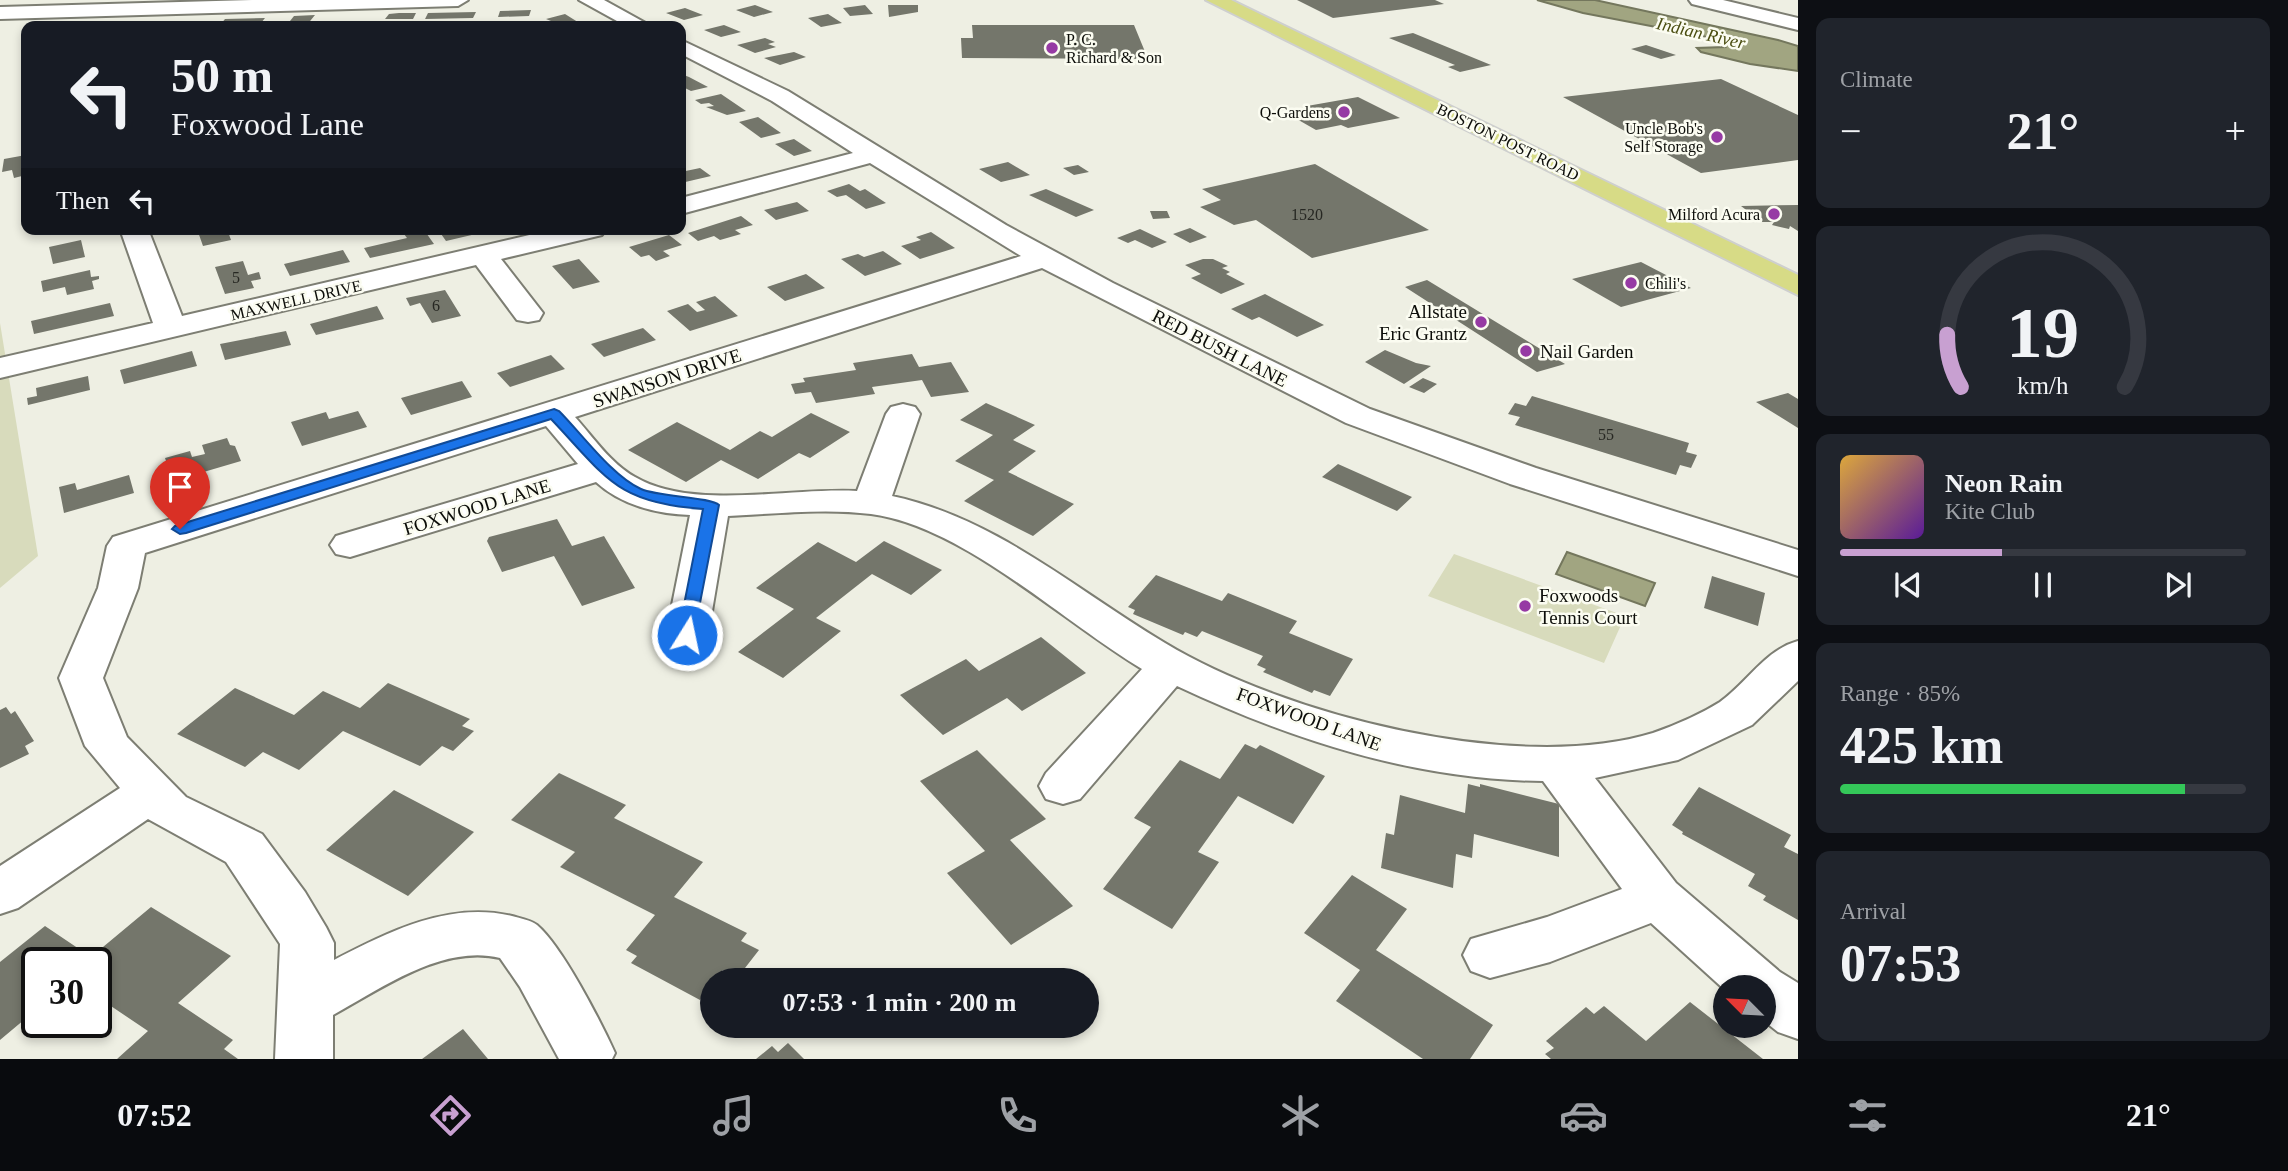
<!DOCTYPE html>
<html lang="en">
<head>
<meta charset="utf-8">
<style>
	body { margin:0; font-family:"Times New Roman",serif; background:#20242c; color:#f1f3f6; height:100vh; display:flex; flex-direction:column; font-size:26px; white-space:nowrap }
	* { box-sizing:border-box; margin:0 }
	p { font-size:23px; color:#9ea1a6 }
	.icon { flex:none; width:38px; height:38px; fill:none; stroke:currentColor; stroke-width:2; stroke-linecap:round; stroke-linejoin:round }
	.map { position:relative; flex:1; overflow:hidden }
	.details { display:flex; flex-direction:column; gap:18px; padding:18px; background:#0d0f14; width:490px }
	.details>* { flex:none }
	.top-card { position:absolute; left:21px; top:21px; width:665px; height:214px; border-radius:14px; box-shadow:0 4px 10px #0003; background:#171b24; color:#f1f3f6; overflow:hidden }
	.needle { width:46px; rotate:294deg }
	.controls { position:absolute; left:1713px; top:975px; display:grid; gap:14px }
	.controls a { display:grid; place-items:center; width:63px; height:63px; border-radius:50%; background:#171b24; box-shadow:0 4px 10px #0003; font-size:35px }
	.speed { position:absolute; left:21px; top:947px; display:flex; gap:14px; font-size:35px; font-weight:700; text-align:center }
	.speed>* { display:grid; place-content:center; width:91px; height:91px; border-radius:50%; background:#171b24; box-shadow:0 4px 10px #0003; line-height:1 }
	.speed .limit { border:4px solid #111; border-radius:10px; background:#fff; color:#111 }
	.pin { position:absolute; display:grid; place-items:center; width:60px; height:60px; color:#fff; margin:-72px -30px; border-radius:50% 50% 50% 0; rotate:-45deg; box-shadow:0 0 7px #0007 }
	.pin .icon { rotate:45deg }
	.me { position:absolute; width:77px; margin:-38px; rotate:10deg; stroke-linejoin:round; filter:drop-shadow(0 0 5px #0008) }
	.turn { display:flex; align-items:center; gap:24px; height:147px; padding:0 35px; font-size:32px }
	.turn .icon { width:91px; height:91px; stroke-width:2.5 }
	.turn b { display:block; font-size:49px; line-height:60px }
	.then { display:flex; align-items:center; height:66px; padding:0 35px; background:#0003; gap:14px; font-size:26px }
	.big { font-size:52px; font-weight:800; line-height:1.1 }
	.details .tile { flex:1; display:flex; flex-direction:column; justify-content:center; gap:10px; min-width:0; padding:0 24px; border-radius:14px; background:#20242c }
	.details .dial { align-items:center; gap:0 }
	.dial svg { height:182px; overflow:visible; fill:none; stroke:#363941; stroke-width:7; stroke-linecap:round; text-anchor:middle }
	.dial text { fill:#f1f3f6; stroke:none }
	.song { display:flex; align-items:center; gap:21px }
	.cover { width:84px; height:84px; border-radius:10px; background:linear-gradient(135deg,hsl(40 70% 55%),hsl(270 70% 35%)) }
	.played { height:7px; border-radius:4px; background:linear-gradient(90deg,#c8a0d1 40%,#363941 40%) }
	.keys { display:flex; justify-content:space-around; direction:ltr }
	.heat { display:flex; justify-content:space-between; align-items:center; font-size:38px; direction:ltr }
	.charge { height:10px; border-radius:5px; background:linear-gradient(90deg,#34c759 85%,#363941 0) }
	.trip { position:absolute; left:700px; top:968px; width:399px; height:70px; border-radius:35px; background:#171b24; box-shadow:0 4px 10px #0003; font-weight:800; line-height:70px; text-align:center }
	.dock { display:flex; height:112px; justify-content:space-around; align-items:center; background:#090b0e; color:#9ea1a6 }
	.dock .icon { width:49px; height:49px }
	.dock .selected { color:#c8a0d1 }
	.dock b { font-size:32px; color:#f1f3f6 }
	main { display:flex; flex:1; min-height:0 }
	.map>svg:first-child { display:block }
</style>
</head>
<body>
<main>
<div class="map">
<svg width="1798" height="1059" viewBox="0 0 1798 1059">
	<rect width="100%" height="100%" fill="#eeefe3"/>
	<path fill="#d8dbbc" d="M0 323 38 556 0 588Z
		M1454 554 1625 616 1604 663 1428 596Z"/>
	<path fill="#a1a581" stroke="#74775d" stroke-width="2" d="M1537 0H1595L1778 40 1798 46V71L1750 64 1701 52 1697 48 1725 47 1720 41 1703 36 1583 13Z
		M1567 552 1655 583 1645 606 1556 574Z"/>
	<path fill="#74766b" d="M1297 0H1435L1444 4 1333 18Z
		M755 5 773 12 754 17 736 10Z
		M865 5 873 14 850 16 843 8Z
		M888 5H918V12L889 17Z
		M685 8 703 15 684 20 666 13Z
		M531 10 529 16 498 17 500 11Z
		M476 12 473 18 425 19 428 13Z
		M399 13H416L413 19H385L389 14Z
		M565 14 581 24 561 26 544 23 551 21 546 19Z
		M828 14 842 23 821 27 808 18Z
		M315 15 306 26H286L294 16Z
		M265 18 261 23 248 26 220 25 225 19Z
		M145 22 188 21 193 22 188 26H140Z
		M724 25 741 32 721 37 704 30Z
		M972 25H1134L1148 59 962 58 961 38H973Z
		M1413 33 1491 65 1460 72 1448 67 1455 65 1389 38Z
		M765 38 775 42 768 44 776 47 755 53 737 45Z
		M1646 45 1676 55 1661 59 1631 49Z
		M794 52 806 57 780 65 764 58Z
		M681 74 689 77 708 87 691 91 681 86Z
		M1721 79 1798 115V160L1701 173 1563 97Z
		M721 94 746 111 727 115 706 107 714 106 709 103 701 104 695 100Z
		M1358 97 1400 118 1348 128 1341 125 1316 130 1288 114 1313 109 1307 106Z
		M758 117 781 133 761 138 739 122Z
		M794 139 812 151 794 156 775 144Z
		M26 155V175L14 178 12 170 2 172 4 159Z
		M1008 162 1030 175 1001 182 979 169Z
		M1315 164 1429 230 1312 258 1256 220 1234 225 1200 207 1221 200 1202 189Z
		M1078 165 1089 172 1074 175 1063 168Z
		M700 168 711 176 681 183V172Z
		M849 184 860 191 865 189 886 203 866 209 846 195 837 197 827 191Z
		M1046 189 1094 210 1076 217 1029 195Z
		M797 202 809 211 776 220 764 210Z
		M1798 205V231L1790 226 1789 229 1772 225 1774 222H1762L1741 206Z
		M1150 211H1167L1170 218 1153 219Z
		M741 216 753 225 735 230 741 234 720 240 714 236 698 241 688 233Z
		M1190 228 1207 237 1190 243 1173 234Z
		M197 229H227L231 240 203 246Z
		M447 229H493V230L446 241 439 231Z
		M1140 229 1167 242 1152 248 1135 240 1128 243 1117 238Z
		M424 230 434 244 370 258 364 248 407 238 404 234Z
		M931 232 955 248 920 259 901 246 921 240 916 237Z
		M669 235 682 245 663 251 670 256 656 261 649 255 641 257 629 247Z
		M81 240 85 257 53 264 49 247Z
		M343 250 350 262 290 276 284 264Z
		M883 251 902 264 865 276 841 259 858 254 864 257Z
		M579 259 600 282 573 289 552 266Z
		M1203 259H1213L1228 266 1222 268 1230 272 1226 274 1245 284 1221 294 1191 278 1201 274 1185 265Z
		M243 261 248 275 259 272 261 279 251 281 254 288 225 294 215 267Z
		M1641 262 1691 288 1621 307 1572 279Z
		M90 270 91 277 99 276V279L92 281 94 289 67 295 65 287 43 292 41 281Z
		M806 274 825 288 785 301 767 287Z
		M1427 280 1565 364 1537 372 1405 287Z
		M445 290 461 316 432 323 420 303 410 306 406 298Z
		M1265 294 1324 325 1297 337 1259 317 1252 320 1231 309Z
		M715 296 738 316 690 331 667 311 688 304 697 312 705 310 696 302Z
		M110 303 114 316 34 334 31 321Z
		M377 306 384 319 316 335 310 324Z
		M643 328 656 340 604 357 591 344Z
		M286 331 291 345 225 360 220 344Z
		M1385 350 1416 363 1431 366 1404 384 1365 362Z
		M192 351 197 366 124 384 120 370Z
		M912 354 919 367 951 362 969 392 931 397 922 380 872 387 875 394 816 403 811 392 795 394 791 384 805 382 803 378 856 370 853 363Z
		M551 355 565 369 510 387 497 373Z
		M88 376 90 390 28 405 27 398 37 396 36 388Z
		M1423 378 1437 384 1424 393 1409 387Z
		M462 381 472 397 411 415 401 398Z
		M1788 393 1798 399V428L1756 402Z
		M1532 396 1689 443 1686 452 1697 455 1691 468 1680 465 1676 475 1515 425 1520 417 1508 414 1515 403 1526 406Z
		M986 403 1035 425 1013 440 1036 451 1008 472 1074 504 1033 536 964 501 994 480 955 461 993 435 960 420Z
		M358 411 367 427 302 446 291 422 326 412 329 419Z
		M811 413 850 432 810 458 799 453 758 479 721 460 686 482 628 450 677 422 730 450 760 431 772 437Z
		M227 438 230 445 235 446 241 461 173 481 165 458 190 451 192 457 205 454 202 445Z
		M1338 464 1412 497 1397 511 1322 477Z
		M129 475 134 493 64 513 59 487 75 483 77 490Z
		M557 519 572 546 604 536 635 588 582 606 554 556 502 572 487 541 489 537Z
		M884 541 942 570 911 595 872 574 816 618 841 631 783 678 738 652 794 609 756 588 818 542 856 562Z
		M1156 575 1222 601 1228 593 1297 621 1289 633 1353 659 1330 696 1314 690 1312 693 1263 672 1266 669 1257 665 1263 656 1202 631 1197 637 1185 632 1183 635 1133 614 1135 610 1128 607Z
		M1712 576 1765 593 1758 626 1704 608Z
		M1041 637 1086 673 1022 711 1007 698 943 735 900 695 966 659 979 671Z
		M388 683 470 719 462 726 474 731 453 751 442 746 420 766 343 731 299 770 263 752 245 767 177 734 235 688 294 715 323 691 360 708Z
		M6 707 11 714 15 711 34 741 25 746 29 754 0 768V710Z
		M1245 744 1256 749 1260 745 1325 776 1293 824 1238 796 1198 852 1219 862 1172 929 1103 889 1151 827 1134 818 1180 760 1220 779Z
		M977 750 1046 819 1010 840 1073 906 1011 945 947 873 985 851 920 781Z
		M559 773 626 805 614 818 703 862 674 897 747 933 741 941 759 950 738 977 723 970 712 980 700 1000 631 963 637 956 626 950 655 915 560 867 575 852 511 820Z
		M1468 784 1480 787V784L1559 804V857L1474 834 1472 858 1456 854 1453 888 1381 868 1386 833 1394 835 1400 795 1465 813Z
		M1699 787 1791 835 1784 847 1798 854V920L1763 900 1766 896 1748 886 1755 874 1682 834 1683 832 1672 825Z
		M394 790 474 832 408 896 326 850Z
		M1352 875 1407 909 1376 950 1493 1025 1470 1059H1423L1336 1001 1360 970 1304 933Z
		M151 907 231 956 178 1003 233 1040 224 1049 238 1059H117L148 1031 96 996V962H37V1009L0 1040V962L45 926 91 957Z
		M1690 1002 1763 1059H1551L1545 1054 1554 1048 1546 1041 1586 1007 1594 1014 1604 1006 1646 1041Z
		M463 1029 488 1059H422Z
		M788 1043 804 1059H756L772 1046 778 1052Z"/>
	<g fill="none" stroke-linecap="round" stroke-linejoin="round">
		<defs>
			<path id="minor" d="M252 0H468L458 6 0 19V7Z
				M579 0H604L651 26H626Z
				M1689 0H1723L1798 18V30L1692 4Z
				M681 40 788 91 1006 225 1113 283 1370 409 1536 468 1798 550V576L1510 484 1346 423 1042 268 575 417C593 437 611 464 635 477 693 511 791 487 857 491L886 414 891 407 903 404 915 407 920 414 892 496C996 518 1076 590 1165 643 1284 715 1517 775 1653 733 1673 726 1701 714 1720 702 1747 683 1765 650 1798 641V681L1752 725 1678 760 1595 778 1676 883 1780 972 1798 983V1039L1778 1032 1764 1021V987H1726V991L1651 923 1550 962 1490 978 1471 971 1463 955 1471 939 1547 917 1622 889 1543 781C1415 780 1292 740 1177 686L1080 799 1063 804 1046 799 1039 786 1046 773 1142 669C1063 622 963 526 871 514 824 508 775 514 728 516L708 635 702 645 687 649 672 645 666 635 690 515C657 514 621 505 596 482L350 557 336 554 330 545 336 536 578 464 546 426 145 553 138 588 103 678 127 737 186 797 262 834 305 892 326 927 334 943V960C388 932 449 901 512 916 519 918 531 920 537 925 562 946 601 1022 615 1053L612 1059H559L520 987 500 958C442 944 381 989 333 1015V1059H275L280 944 226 862 148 819 18 908 0 914V866L120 788 85 746 59 678 98 588 107 546 113 537 1021 256 870 163 681 214V198L853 153 772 101 681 54Z
				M120 229H148L182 316 555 229H606L602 235 501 259 543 313 539 320 528 322 517 320 476 265 0 378V358L153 323Z"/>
			<path id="major" d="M1206 0H1231L1798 275V295Z"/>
		</defs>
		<use href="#minor" stroke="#7d7e73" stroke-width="4"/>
		<use href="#major" stroke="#cecfce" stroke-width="4"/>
		<use href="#minor" fill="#fff" fill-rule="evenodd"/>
		<use href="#major" fill="#d7db86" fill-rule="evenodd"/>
	</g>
	<path fill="#1a73e8" stroke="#114b97" stroke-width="2" d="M554 409 559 411C581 433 613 477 641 489 659 497 711 497 719 505L693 639 687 641 678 635 703 509C616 503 607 478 551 419L186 533 180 534 172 529 175 526Z"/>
	<g fill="#963aa4" stroke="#fbfcf1" stroke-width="2.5">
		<circle cx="1052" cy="48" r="7"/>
		<circle cx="1344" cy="112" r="7"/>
		<circle cx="1717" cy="137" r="7"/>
		<circle cx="1774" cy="214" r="7"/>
		<circle cx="1631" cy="283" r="7"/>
		<circle cx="1481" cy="322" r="7"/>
		<circle cx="1526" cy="351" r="7"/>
		<circle cx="1525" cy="606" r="7"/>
	</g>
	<g text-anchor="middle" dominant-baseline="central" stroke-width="5" stroke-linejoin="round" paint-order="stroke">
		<g font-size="16" fill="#0c0d09" stroke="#fbfcf1" text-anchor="end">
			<text x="1066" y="39" text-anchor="start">P. C.<tspan x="1066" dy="18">Richard &amp; Son</tspan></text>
			<text x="1330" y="112">Q-Gardens</text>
			<text x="1703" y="128">Uncle Bob's<tspan x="1703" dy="18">Self Storage</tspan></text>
			<text x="1760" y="214">Milford Acura</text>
			<text x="1645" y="283" text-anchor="start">Chili's</text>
		</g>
		<g font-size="16" fill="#0c0d09" stroke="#fbfcf1">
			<text transform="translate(1508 142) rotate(26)">BOSTON POST ROAD</text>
			<text transform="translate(296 300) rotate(-13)">MAXWELL DRIVE</text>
		</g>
		<g font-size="16" fill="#262722">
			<text x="1307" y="214">1520</text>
			<text x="236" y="277">5</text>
			<text x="436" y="305">6</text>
			<text x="1606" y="434">55</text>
		</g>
		<g font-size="18" font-style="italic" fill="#4a4d10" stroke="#fbfcf1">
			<text transform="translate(1701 33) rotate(13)">Indian River</text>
		</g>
		<g font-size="19" fill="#0c0d09" stroke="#fbfcf1" text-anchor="start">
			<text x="1467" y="311" text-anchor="end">Allstate<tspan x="1467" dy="22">Eric Grantz</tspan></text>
			<text x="1540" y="351">Nail Garden</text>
			<text x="1539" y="595">Foxwoods<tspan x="1539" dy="22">Tennis Court</tspan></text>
		</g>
		<g font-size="19" fill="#0c0d09" stroke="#fbfcf1">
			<text transform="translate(1220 348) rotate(27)">RED BUSH LANE</text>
			<text transform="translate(667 378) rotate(-18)">SWANSON DRIVE</text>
			<text transform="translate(477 507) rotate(-17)">FOXWOOD LANE</text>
			<text transform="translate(1309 719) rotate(20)">FOXWOOD LANE</text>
		</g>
	</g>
</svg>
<div class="controls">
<a><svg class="needle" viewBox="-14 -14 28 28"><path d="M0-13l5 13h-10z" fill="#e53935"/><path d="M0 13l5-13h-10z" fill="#9ea1a6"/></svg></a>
</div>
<div class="speed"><div class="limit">30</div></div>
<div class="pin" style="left:180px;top:529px;background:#d93025"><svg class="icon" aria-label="arrive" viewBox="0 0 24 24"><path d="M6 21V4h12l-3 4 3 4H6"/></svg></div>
<svg class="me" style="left:687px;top:635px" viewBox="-20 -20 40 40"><circle r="17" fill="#1a73e8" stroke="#fff" stroke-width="3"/><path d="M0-11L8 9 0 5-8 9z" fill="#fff"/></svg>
<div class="trip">07:53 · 1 min · 200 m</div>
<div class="top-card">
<div class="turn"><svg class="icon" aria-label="left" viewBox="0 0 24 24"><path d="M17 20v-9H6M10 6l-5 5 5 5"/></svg><div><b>50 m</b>Foxwood Lane</div></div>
<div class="then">Then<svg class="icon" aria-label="left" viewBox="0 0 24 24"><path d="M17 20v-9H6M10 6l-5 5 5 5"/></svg></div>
</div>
</div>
<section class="details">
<div class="tile"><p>Climate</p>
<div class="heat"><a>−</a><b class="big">21°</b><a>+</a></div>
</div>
<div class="tile dial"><svg viewBox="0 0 100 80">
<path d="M14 69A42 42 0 1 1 86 69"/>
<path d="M14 69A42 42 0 0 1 8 46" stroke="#c8a0d1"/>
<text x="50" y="56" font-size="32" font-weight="700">19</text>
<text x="50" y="72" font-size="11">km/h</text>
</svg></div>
<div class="tile">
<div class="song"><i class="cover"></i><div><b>Neon Rain</b><p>Kite Club</p></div></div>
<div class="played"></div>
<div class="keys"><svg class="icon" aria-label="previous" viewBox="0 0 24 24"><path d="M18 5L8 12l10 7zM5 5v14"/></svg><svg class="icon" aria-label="pause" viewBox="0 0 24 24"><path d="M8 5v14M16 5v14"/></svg><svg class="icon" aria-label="next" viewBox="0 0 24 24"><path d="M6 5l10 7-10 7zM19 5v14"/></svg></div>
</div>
<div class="tile"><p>Range · 85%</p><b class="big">425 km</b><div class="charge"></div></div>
<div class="tile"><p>Arrival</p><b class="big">07:53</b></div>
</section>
</main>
<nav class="dock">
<b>07:52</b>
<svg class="icon selected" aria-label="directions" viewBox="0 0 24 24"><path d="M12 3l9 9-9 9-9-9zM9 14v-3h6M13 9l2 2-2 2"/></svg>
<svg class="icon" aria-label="music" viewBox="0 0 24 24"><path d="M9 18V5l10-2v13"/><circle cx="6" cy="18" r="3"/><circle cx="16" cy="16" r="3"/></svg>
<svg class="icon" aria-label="phone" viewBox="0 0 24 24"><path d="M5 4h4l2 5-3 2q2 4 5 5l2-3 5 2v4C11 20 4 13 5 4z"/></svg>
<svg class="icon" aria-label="climate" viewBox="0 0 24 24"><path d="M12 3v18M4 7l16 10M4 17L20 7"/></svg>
<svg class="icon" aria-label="car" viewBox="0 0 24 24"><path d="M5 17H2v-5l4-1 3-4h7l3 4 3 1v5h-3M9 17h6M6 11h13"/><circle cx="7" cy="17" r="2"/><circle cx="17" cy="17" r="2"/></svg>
<svg class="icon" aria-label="filters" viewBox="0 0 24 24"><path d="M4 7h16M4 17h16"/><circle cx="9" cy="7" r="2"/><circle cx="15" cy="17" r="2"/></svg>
<b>21°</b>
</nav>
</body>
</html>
